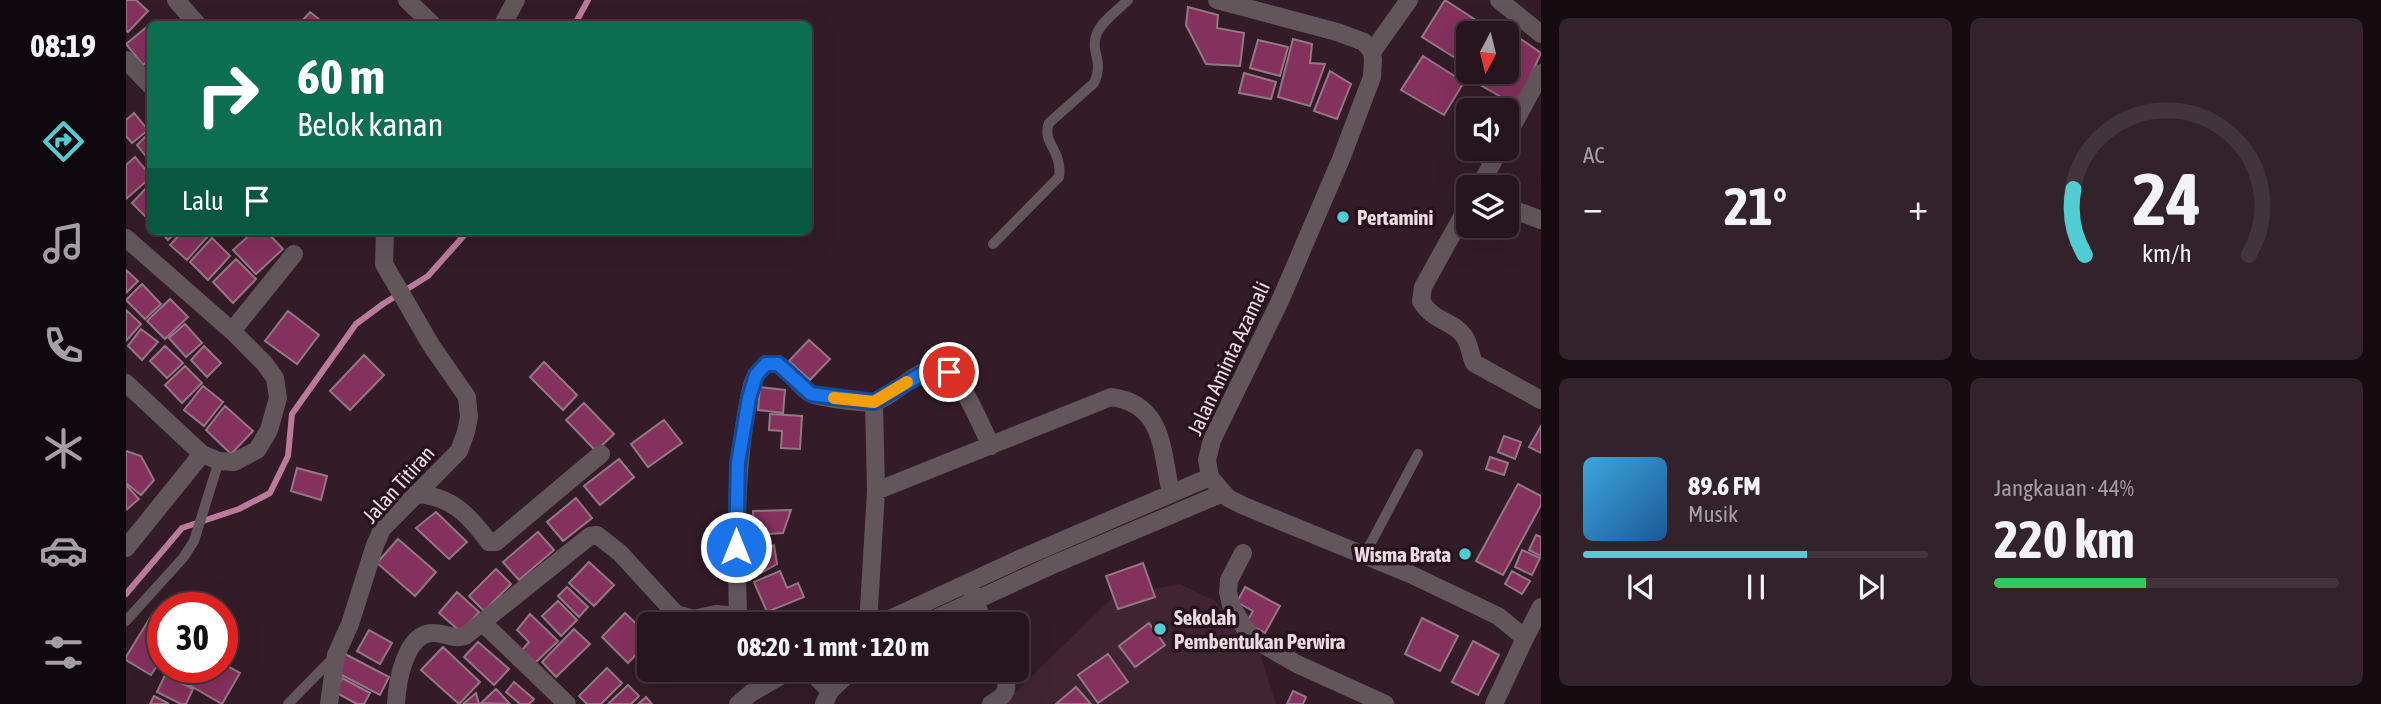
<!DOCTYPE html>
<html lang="id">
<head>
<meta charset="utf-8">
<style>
	body { margin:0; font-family:"Asap Condensed",sans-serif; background:#32222a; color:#f1f3f6; height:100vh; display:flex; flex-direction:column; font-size:26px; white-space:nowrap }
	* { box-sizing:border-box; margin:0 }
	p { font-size:23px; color:#a49fa4 }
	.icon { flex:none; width:38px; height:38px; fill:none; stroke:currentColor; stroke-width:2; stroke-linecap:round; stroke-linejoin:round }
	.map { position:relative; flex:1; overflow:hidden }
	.side { display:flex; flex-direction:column; gap:18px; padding:18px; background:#150c10; width:840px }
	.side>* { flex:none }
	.top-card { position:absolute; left:21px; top:21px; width:665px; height:214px; border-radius:10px; box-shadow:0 7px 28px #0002,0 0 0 2px #42343b; background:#0b6e4f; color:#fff; overflow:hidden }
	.needle { width:46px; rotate:187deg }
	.tools { position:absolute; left:1330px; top:21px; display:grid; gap:14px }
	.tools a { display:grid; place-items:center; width:63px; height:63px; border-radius:10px; background:#26151d; box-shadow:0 7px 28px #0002,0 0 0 2px #42343b; font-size:35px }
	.speed { position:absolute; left:21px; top:592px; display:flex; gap:14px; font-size:35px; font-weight:700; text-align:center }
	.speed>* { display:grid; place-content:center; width:91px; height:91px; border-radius:50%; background:#26151d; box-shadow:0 7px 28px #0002,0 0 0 2px #42343b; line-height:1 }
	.speed .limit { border:10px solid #d22; background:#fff; color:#111 }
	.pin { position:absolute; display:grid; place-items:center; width:60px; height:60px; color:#fff; margin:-30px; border:4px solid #fff; border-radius:50%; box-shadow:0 2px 7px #0007 }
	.me { position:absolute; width:77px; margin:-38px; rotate:0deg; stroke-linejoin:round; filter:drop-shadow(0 0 5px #0008) }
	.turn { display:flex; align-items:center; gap:24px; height:147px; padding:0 35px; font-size:32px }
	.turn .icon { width:91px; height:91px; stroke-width:2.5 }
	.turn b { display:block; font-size:49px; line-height:60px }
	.then { display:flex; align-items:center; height:66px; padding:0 35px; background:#0003; gap:14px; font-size:26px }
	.big { font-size:52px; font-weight:700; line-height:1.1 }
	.side .tile { flex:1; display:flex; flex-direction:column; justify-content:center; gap:10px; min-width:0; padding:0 24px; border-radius:10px; background:#32222a }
	.side .dial { align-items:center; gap:0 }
	.dial svg { height:182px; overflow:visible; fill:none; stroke:#42343b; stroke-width:7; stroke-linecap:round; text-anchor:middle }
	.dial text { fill:#f1f3f6; stroke:none }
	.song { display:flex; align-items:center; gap:21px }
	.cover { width:84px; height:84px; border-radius:10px; background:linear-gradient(135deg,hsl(200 70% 55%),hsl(210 70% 35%)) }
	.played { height:7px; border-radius:4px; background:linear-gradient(90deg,#51ccd3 65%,#42343b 65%) }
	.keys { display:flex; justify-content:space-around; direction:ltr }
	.heat { display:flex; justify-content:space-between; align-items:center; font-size:38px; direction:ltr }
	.charge { height:10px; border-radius:5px; background:linear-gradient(90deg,#34c759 44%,#42343b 0) }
	.side .tiles { flex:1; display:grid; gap:18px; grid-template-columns:repeat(2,1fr) }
	.trip { position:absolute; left:511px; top:612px; width:392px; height:70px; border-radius:10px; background:#26151d; box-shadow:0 7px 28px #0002,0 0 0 2px #42343b; font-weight:700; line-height:70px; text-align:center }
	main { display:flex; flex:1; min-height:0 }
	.tab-bar { display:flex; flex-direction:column; width:126px; justify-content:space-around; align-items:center; background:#0f080c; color:#a49fa4 }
	.tab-bar .icon { width:49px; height:49px }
	.tab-bar .active { color:#51ccd3 }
	.tab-bar b { font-size:32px; color:#f1f3f6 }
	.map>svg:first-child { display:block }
</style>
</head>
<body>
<main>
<nav class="tab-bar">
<b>08:19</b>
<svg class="icon active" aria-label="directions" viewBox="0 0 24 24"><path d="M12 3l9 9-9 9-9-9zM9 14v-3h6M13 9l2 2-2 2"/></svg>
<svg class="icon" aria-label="music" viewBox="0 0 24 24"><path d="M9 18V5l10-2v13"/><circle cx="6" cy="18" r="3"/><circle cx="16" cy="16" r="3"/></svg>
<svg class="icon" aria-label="phone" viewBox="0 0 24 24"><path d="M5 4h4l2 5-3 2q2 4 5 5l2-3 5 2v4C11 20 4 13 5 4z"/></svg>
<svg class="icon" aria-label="climate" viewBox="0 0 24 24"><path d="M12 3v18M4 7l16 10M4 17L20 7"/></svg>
<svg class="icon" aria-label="car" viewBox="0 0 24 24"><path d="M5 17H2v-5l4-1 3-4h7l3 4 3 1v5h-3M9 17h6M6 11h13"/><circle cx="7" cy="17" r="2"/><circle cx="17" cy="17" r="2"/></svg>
<svg class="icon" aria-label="filters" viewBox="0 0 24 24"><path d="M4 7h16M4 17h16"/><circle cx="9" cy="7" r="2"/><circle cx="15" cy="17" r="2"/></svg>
</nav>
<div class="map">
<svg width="1415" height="704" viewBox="0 0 1415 704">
	<rect width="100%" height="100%" fill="#331c27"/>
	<path fill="#402432" d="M1054 584 1089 601 1135 657 1150 704H877L987 597Z"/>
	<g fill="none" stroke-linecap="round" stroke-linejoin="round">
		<path stroke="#bb7a9a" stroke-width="6" d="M449 24 462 0
			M0 594 56 528 113 509 144 493 162 456 166 414 230 324 257 304 302 276 342 231"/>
	</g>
	<path fill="#84315d" stroke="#947784" stroke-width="2" d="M0 0H10L22 11 2 32 0 30Z
		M1319 0 1365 30 1363 33H1342V66L1296 37Z
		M1062 7 1092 15 1091 28 1118 33 1114 66 1080 64 1060 25Z
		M184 12 199 24H173Z
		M23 25 24 59 17 65 0 44Z
		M1376 26 1415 53 1391 106 1342 78 1346 72H1381V33H1372Z
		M1167 39 1186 44 1184 63 1199 64 1184 106 1152 97Z
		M1132 40 1162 47 1154 76 1124 68Z
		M1297 56 1338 82 1318 115 1275 90Z
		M1204 71 1225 84 1211 119 1188 111Z
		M1118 73 1150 82 1145 99 1113 93Z
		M8 113 22 130 6 143 0 136V120Z
		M24 132V159L23 160 11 145Z
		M9 157 24 175V178L0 199V165Z
		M24 184V217L22 219 6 203Z
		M34 231H51L42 240Z
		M57 231H76L82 236 61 260 44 245Z
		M128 231H140L157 249 130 274 107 250Z
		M86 238 104 256 82 280 64 262Z
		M110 259 130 279 107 303 87 282Z
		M0 270 12 281 0 293Z
		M16 284 35 304 19 319 0 300Z
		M44 299 62 317 39 339 21 321Z
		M0 310 15 324 0 341Z
		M162 311 193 335 171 364 139 341Z
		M59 324 76 343 60 357 43 338Z
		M15 329 32 342 16 360 2 346Z
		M683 340 704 359 684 380 663 361Z
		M39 346 57 363 41 378 24 361Z
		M78 346 95 363 81 377 65 360Z
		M238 355 258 375 224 410 204 391Z
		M418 362 451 395 437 410 404 377Z
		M59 366 76 383 56 403 39 385Z
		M77 386 97 402 78 426 58 410Z
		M634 387 659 390 657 413 632 410Z
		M458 403 488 434 470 451 440 420Z
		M99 406 127 431 105 454 80 430Z
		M644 414 676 416 674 449 655 448 656 431 643 430Z
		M538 420 556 443 522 467 505 444Z
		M1415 426V453L1403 447Z
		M1378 436 1395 442 1389 459 1372 452Z
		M0 451 15 456 28 480 15 495 0 483Z
		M1364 457 1382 463 1378 475 1360 469Z
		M493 459 508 477 474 505 458 486Z
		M171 468 201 476 195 500 165 491Z
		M1392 484 1415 496V505L1377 575 1350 561Z
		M0 485 13 499 0 510Z
		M450 498 466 518 437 541 421 522Z
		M665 510 657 533 628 535 627 511Z
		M310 512 341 542 323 559 290 528Z
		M412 532 428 550 393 580 377 562Z
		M1410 535 1415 537V556L1403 550Z
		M272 539 310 572 289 596 251 563Z
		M648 545 651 564 633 574 624 557Z
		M1396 550 1414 558 1406 575 1389 567Z
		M463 562 488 585 468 606 443 583Z
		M1017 563 1029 597 992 609 980 576Z
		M370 569 385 584 358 611 343 596Z
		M654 571 661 588 672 583 678 597 641 612 628 582Z
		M1386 571 1404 581 1396 594 1379 584Z
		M441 587 462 607 453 617 432 596Z
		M1119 587 1154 606 1139 633 1120 623 1127 611 1111 602Z
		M331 592 353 612 335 632 313 613Z
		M432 601 451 620 435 636 416 616Z
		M27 613 37 618V657L25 675 0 660V657Z
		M499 613 523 636V641L502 663 476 637Z
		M520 613 532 625H523V628L514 619Z
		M404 614 432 641 409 663 396 650 403 642 391 630Z
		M1296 618 1332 636 1314 671 1279 654Z
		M1023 623 1039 645 1009 667 993 646Z
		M448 629 464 644 430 677 416 662Z
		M243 630 266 643 254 664 231 651Z
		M1347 641 1373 655 1352 695 1326 682Z
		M352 642 383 669 368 685 338 657Z
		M317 647 354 682 333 704 295 670Z
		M219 654 263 677 254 695 210 672Z
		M982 654 1002 682 972 703 952 675Z
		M96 663 114 673 96 704 36 669 37 667H96Z
		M481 668 496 683 475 704H461L453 696Z
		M39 675 67 689 60 704H55L31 692Z
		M216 678 244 693 238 704H231L209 692Z
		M388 682 408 699 403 704H394L380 692Z
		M502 685 513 696 505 704H482Z
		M950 687 965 704H930Z
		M370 689 384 704 355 703Z
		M1167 691 1180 697 1177 704H1161Z
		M350 693 353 704H337Z
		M28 696 43 704H24Z
		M520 697 526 704H512Z"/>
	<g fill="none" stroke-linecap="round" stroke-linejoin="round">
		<path stroke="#62565b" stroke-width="10" d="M867 244 933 177C937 151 915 142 923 123L968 83C979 61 963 51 971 33 977 20 992 10 1002 0
			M1239 554 1292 454
			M0 621 57 558 68 541 93 461
			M162 704 208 657"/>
		<path stroke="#62565b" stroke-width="18" d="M50 0 71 24
			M281 0 306 24
			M1091 0 1211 32 1238 42 1246 52 1247 60 1246 77 1215 159 1154 301 1086 440 1081 460 1084 477 1102 498 1118 506 1284 574 1372 616 1399 638 1368 704
			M1373 0 1415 34
			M377 24 390 0
			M1246 52 1283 0
			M0 60 24 85
			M1381 136 1415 73
			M1353 187 1374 149
			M1342 206 1297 287 1295 301C1307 322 1328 321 1338 336 1344 344 1344 355 1348 363L1415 400
			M1381 207 1415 220
			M0 238 106 331 139 364 149 378 152 398 143 430 131 450 108 462 93 461 76 454 0 383
			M106 331 168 254
			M750 491 985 397C1039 404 1035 451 1045 493
			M290 494C325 496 342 514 363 542H370L475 454
			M0 548 76 454
			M1117 553 1103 580 1102 592 1105 605 1118 627 1129 640 1171 664 1259 704
			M846 592 858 625
			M612 616C610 538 608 461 626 385L630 375 640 364H652C663 371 678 392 688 395 700 398 736 404 747 402 768 399 801 355 823 372 838 384 856 427 865 446
			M357 623 441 704
			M742 625 750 491 748 402
			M751 625 898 557 1084 477
			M796 625 924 566 1097 493
			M1399 638 1415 607
			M683 670 704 691
			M203 704 210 655 224 624 249 545 256 529 333 451 340 432 343 417 341 397 305 345 258 264 259 231
			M270 704C271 683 279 632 308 633 320 633 326 640 339 636L464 536 471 535 494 553 550 614 567 619 590 614 612 616 625 625
			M612 704 625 693 665 670
			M698 704 704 691 726 670
			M865 704C883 693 882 690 878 670"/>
	</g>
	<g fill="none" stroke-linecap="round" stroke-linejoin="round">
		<defs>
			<path id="route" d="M610 547 612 463 623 398 630 375 640 364H652L685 394 748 402 806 368 823 372"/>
		</defs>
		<use href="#route" stroke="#114b97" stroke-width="18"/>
		<use href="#route" stroke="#1a73e8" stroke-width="12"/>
		<path stroke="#f59e0b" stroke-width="12" d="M708 398 748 402 781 382"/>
	</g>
	<g fill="#51ccd3" stroke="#28131d" stroke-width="2.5">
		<circle cx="1217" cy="217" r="7"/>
		<circle cx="1339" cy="554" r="7"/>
		<circle cx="1034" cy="629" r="7"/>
	</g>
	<g text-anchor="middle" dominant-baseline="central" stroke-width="7" stroke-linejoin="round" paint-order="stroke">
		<g font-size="21" font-weight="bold" fill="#ebdbe1" stroke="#28131d" text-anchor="start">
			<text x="1231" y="217">Pertamini</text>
			<text x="1325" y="554" text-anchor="end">Wisma Brata</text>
			<text x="1048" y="617">Sekolah<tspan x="1048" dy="24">Pembentukan Perwira</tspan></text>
		</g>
		<g font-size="21" fill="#ebdbe1" stroke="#28131d">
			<text transform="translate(1102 358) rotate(-65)">Jalan Aminta Azamali</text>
			<text transform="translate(272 484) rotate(-48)">Jalan Titiran</text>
		</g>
	</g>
</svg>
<div class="tools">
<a><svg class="needle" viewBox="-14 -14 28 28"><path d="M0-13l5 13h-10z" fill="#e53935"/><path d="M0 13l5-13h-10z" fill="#a49fa4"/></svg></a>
<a><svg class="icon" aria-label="sound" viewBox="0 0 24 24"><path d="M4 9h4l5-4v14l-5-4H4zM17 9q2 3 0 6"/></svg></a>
<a><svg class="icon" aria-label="layers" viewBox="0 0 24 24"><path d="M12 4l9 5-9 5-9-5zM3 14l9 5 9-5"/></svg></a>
</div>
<div class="speed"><div class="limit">30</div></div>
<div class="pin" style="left:823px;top:372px;background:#d93025"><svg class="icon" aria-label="arrive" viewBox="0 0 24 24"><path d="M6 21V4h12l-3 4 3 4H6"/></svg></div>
<svg class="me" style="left:610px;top:547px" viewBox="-20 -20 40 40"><circle r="17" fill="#1a73e8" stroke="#fff" stroke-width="3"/><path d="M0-11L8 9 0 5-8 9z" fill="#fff"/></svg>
<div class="trip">08:20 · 1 mnt · 120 m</div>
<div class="top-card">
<div class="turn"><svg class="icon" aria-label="right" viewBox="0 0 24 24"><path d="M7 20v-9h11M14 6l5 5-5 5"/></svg><div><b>60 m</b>Belok kanan</div></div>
<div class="then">Lalu<svg class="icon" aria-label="arrive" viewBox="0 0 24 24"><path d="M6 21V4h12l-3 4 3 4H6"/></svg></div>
</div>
</div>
<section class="side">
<div class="tiles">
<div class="tile"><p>AC</p>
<div class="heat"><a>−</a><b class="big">21°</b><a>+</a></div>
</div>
<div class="tile dial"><svg viewBox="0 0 100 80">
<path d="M14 69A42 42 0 1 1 86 69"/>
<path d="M14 69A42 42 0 0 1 9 40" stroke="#51ccd3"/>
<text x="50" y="56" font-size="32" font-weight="700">24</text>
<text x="50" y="72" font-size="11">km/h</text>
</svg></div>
<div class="tile">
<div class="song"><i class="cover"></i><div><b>89.6 FM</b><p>Musik</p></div></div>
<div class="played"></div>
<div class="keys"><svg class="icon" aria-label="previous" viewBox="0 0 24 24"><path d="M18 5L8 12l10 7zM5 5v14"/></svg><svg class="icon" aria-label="pause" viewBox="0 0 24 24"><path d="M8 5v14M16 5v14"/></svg><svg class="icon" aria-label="next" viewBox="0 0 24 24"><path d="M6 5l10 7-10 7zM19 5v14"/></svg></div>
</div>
<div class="tile"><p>Jangkauan · 44%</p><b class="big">220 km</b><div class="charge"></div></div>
</div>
</section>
</main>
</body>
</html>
